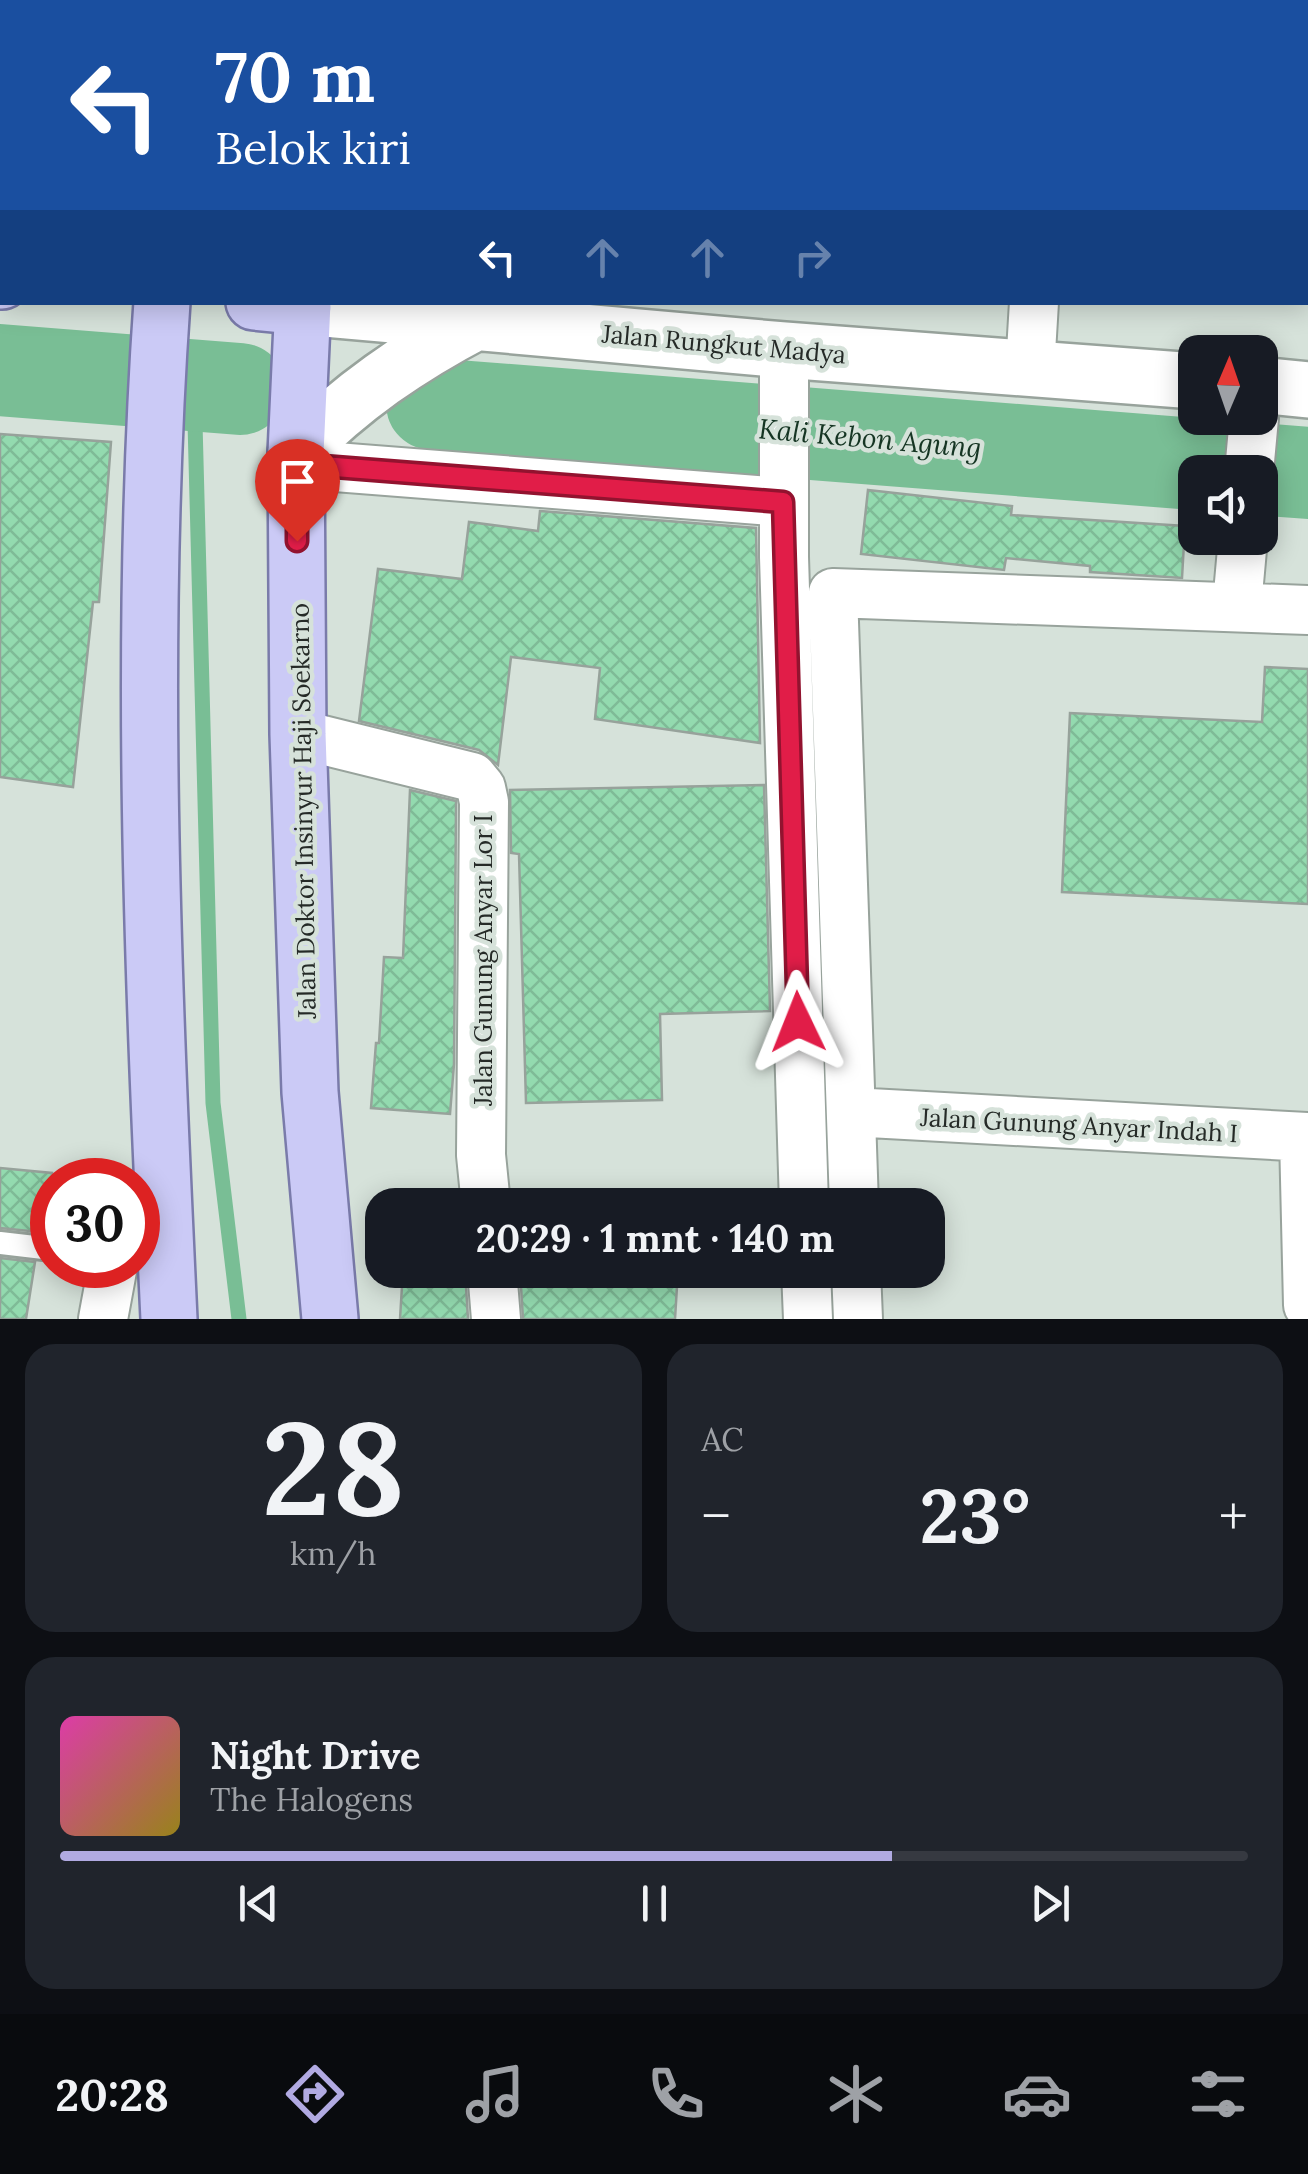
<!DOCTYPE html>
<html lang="id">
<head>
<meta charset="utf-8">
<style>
	body { margin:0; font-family:Lora,serif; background:#20242c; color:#f1f3f6; height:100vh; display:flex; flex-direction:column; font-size:38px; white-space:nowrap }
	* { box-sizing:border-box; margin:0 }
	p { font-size:32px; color:#9ea1a6 }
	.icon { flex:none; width:55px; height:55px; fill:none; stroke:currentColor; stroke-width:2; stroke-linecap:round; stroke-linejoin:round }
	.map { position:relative; height:1319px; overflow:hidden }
	.sheet { display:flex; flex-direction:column; gap:25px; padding:25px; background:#0d0f14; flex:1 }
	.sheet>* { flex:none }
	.hud { position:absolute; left:0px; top:0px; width:1310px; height:305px; box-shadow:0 5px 25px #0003; background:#1a4fa0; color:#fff; overflow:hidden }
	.needle { width:65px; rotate:2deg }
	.tools { position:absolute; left:1178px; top:335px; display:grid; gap:20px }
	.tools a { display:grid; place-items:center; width:100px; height:100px; border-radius:20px; background:#171b24; box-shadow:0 5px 25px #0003; font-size:50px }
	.speed { position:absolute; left:30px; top:1158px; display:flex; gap:20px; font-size:50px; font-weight:700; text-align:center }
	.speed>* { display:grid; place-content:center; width:130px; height:130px; border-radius:50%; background:#171b24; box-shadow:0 5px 25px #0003; line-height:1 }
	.speed .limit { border:15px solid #d22; background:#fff; color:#111 }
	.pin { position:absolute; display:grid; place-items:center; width:85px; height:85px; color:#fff; margin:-102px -42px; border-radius:50% 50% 50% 0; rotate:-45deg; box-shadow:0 0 10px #0007 }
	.pin .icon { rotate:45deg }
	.me { position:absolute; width:110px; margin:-55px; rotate:358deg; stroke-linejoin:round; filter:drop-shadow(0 0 8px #0008) }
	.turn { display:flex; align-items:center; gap:35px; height:210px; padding:0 50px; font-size:45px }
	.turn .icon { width:130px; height:130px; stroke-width:2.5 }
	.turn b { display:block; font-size:70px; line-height:85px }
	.lanes { display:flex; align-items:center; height:95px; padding:0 50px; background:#0003; justify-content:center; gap:50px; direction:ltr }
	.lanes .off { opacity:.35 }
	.big { font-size:75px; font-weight:700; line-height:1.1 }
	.sheet .widget { flex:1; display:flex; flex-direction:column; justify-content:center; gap:15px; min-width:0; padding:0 35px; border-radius:30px; background:#20242c }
	.sheet .dial { align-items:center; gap:0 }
	.dial b { font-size:130px; line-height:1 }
	.song { display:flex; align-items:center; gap:30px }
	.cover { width:120px; height:120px; border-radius:15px; background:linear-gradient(135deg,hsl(320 70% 55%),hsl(50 70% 35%)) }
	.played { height:10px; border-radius:5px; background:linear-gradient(90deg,#b1aae2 70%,#363941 70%) }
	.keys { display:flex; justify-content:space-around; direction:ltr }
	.heat { display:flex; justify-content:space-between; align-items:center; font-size:55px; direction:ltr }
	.sheet .tiles { flex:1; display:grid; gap:25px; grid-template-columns:1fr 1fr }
	.widget:last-child { grid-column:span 2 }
	.trip { position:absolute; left:365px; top:1188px; width:580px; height:100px; border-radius:30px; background:#171b24; box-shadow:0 5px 25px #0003; font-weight:700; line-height:100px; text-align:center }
	.tab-bar { display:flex; height:160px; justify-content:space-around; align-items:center; background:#090b0e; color:#9ea1a6 }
	.tab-bar .icon { width:70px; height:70px }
	.tab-bar .active { color:#b1aae2 }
	.tab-bar b { font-size:45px; color:#f1f3f6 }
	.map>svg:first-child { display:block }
</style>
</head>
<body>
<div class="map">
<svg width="1308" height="1319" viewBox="0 0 1308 1319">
	<defs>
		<pattern id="building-cross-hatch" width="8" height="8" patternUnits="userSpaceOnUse" patternTransform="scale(2.5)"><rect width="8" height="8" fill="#93daaf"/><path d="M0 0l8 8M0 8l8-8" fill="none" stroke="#7fbb97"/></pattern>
	</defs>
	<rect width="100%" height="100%" fill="#d6e2da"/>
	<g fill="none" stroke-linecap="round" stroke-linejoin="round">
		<path stroke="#79be95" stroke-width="15" d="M228 2V0
			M194 385 213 1103 239 1319"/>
		<path stroke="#79be95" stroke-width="92" d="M0 370 240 389
			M432 404 1308 473"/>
	</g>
	<path fill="url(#building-cross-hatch)" stroke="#97a29b" stroke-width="2.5" d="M0 434 111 442 99 602H93L73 787 0 777Z
		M868 490 1012 506 1011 515 1185 526 1182 578 1090 572V566L1006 558 1004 570 861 554Z
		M540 511 756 528 760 743 595 719 600 668 511 657 498 765 479 750 359 721 378 569 462 579 469 522 538 531Z
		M1265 667 1308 669V904L1062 892 1070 713 1262 722Z
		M764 785 770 1011 660 1014 662 1100 526 1103 519 854 511 853 510 790Z
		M410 790 456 801V805L454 1064 450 1114 371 1108 376 1043H379L384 957 403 958Z
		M0 1168 52 1173 48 1221H41L39 1232 0 1228Z
		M0 1258 35 1262 26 1319H0Z
		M403 1270H465L468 1319H400Z
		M520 1270H678L675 1319H523Z"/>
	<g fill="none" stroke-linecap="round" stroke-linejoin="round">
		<defs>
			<path id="service" d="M0 1243 52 1249"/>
			<path id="minor" d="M504 2V0
				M1053 2 1054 0
				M784 350V557L804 1205
				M1030 369 1034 302
				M297 464 783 502
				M1249 472 1254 418
				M1237 605 1243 538
				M298 734 472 777 481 788 484 802 481 1155 486 1205
				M851 1112 1308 1137
				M1304 1137 1308 1305
				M854 1205 833 593 1308 610
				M492 1270 496 1319
				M806 1270 808 1319
				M856 1270 858 1319
				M103 1319 113 1265"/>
			<path id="tertiary" d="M303 307 784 350 1195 381
				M1260 385 1308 390
				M296 453C351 397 409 357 478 321"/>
			<path id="primary" d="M185 2V0
				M329 2V0
				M0 280 2 281
				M162 302C138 641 153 981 169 1319
				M254 302 303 307
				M303 302 296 453 298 734 310 1092 330 1319"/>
		</defs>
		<use href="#service" stroke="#98a39c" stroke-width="28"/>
		<use href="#minor" stroke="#98a39c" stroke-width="52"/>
		<use href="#tertiary" stroke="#98a39c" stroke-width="60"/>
		<use href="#primary" stroke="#7a7baa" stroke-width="60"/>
		<use href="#service" stroke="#fff" stroke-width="22"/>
		<use href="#minor" stroke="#fff" stroke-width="48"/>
		<use href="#tertiary" stroke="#fff" stroke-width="55"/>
		<use href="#primary" stroke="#cbcaf6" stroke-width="55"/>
	</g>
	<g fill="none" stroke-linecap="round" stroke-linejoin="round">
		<defs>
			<path id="route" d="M297 541V464L783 502 798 1022"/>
		</defs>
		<use href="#route" stroke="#92132f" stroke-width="25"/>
		<use href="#route" stroke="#e11d48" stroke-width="18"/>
	</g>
	<g text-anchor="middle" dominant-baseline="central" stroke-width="9" stroke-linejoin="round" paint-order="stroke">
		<g font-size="25" fill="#252a27" stroke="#d6e2da">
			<text transform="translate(724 344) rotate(5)">Jalan Rungkut Madya</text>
			<text transform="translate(303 811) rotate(-91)">Jalan Doktor Insinyur Haji Soekarno</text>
			<text transform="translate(483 960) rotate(-90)">Jalan Gunung Anyar Lor I</text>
			<text transform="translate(1079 1125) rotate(3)">Jalan Gunung Anyar Indah I</text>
		</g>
		<g font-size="28" font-style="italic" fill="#153523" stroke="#d6e2da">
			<text transform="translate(870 438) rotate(5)">Kali Kebon Agung</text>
		</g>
	</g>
</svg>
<div class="tools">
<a><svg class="needle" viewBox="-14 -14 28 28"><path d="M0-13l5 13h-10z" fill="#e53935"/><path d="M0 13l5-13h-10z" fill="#9ea1a6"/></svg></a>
<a><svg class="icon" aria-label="sound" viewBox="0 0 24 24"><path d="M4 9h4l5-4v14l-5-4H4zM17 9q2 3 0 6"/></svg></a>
</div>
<div class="speed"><div class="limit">30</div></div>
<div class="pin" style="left:297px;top:541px;background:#d93025"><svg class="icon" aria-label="arrive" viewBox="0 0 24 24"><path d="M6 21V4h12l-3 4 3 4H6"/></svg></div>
<svg class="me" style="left:798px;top:1022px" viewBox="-20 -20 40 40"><path d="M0-17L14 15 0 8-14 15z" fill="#e11d48" stroke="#fff" stroke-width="4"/></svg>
<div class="trip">20:29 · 1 mnt · 140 m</div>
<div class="hud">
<div class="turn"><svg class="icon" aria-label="left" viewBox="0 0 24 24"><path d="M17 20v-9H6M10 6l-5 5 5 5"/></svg><div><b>70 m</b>Belok kiri</div></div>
<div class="lanes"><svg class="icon" aria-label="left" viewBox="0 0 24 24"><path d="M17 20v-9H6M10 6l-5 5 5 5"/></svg><svg class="icon off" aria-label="ahead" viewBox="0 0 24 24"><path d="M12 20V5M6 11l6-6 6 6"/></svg><svg class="icon off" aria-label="ahead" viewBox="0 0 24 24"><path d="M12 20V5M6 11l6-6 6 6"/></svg><svg class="icon off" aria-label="right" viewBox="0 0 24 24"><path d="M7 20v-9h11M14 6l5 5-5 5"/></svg></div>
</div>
</div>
<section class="sheet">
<div class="tiles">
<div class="widget dial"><b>28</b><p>km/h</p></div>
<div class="widget"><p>AC</p>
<div class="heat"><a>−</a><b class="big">23°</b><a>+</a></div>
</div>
<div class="widget">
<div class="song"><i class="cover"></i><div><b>Night Drive</b><p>The Halogens</p></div></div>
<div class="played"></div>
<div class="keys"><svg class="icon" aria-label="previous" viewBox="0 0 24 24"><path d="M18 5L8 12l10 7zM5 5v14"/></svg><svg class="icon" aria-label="pause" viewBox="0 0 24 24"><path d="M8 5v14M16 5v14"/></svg><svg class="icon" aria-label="next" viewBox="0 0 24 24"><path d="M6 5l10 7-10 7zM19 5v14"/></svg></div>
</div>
</div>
</section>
<nav class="tab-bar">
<b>20:28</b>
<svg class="icon active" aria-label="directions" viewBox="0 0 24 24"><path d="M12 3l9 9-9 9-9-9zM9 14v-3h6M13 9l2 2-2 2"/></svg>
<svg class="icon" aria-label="music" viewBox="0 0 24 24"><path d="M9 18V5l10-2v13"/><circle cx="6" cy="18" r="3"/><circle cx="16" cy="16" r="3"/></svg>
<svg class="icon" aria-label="phone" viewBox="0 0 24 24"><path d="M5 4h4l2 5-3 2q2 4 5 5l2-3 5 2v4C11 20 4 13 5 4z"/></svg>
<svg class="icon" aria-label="climate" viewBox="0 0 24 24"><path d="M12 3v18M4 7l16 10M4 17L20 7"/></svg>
<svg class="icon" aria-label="car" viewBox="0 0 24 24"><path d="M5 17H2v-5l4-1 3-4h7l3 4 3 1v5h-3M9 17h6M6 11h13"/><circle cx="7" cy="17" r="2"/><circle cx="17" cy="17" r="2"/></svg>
<svg class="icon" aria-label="filters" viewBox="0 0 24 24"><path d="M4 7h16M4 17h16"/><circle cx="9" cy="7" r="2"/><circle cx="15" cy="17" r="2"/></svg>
</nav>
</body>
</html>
